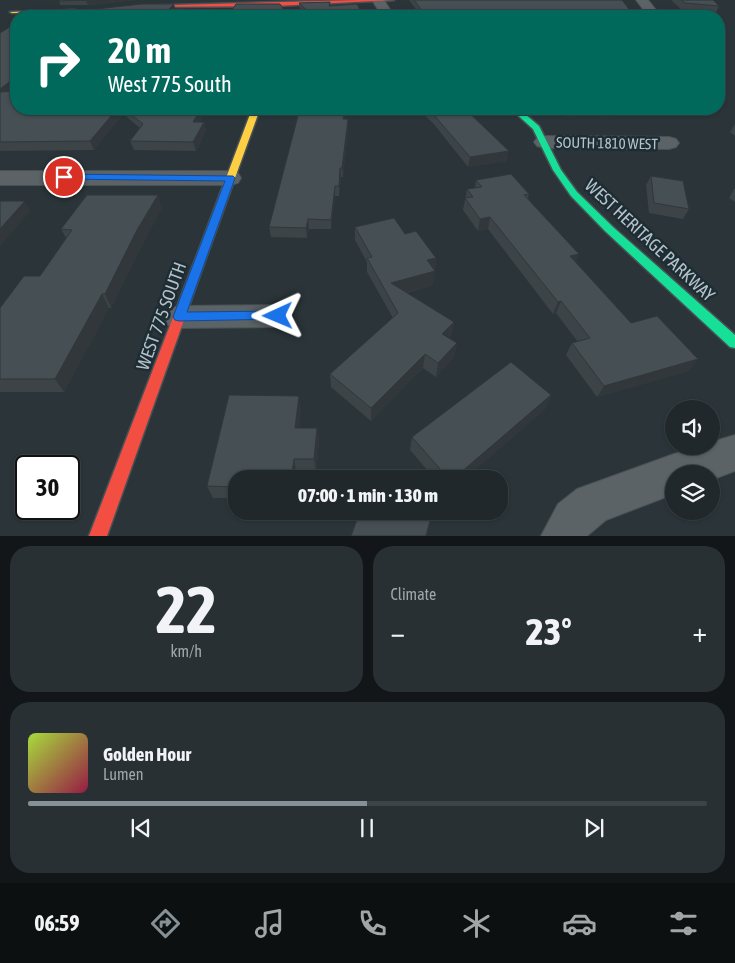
<!DOCTYPE html>
<html lang="en">
<head>
<meta charset="utf-8">
<style>
	body { margin:0; font-family:"Asap Condensed",sans-serif; background:#283033; color:#f1f3f6; height:100vh; display:flex; flex-direction:column; font-size:19px; white-space:nowrap }
	* { box-sizing:border-box; margin:0 }
	p { font-size:16px; color:#a2a6a9 }
	.icon { flex:none; width:28px; height:28px; fill:none; stroke:currentColor; stroke-width:2; stroke-linecap:round; stroke-linejoin:round }
	.map { position:relative; height:536px; overflow:hidden }
	.panel { display:flex; flex-direction:column; gap:10px; padding:10px; background:#121618; flex:1 }
	.panel>* { flex:none }
	.banner { position:absolute; left:10px; top:10px; width:715px; height:105px; border-radius:20px; box-shadow:0 1px 4px #0004,0 0 0 1px #3d4447; background:#00695c; color:#fff; overflow:hidden }
	.fabs { position:absolute; left:665px; top:400px; display:grid; gap:10px }
	.fabs a { display:grid; place-items:center; width:55px; height:55px; border-radius:50%; background:#20282b; box-shadow:0 1px 4px #0004,0 0 0 1px #3d4447; font-size:25px }
	.speed { position:absolute; left:15px; top:455px; display:flex; gap:10px; font-size:25px; font-weight:700; text-align:center }
	.speed>* { display:grid; place-content:center; width:65px; height:65px; border-radius:50%; background:#20282b; box-shadow:0 1px 4px #0004,0 0 0 1px #3d4447; line-height:1 }
	.speed .limit { border:2px solid #111; border-radius:8px; background:#fff; color:#111 }
	.pin { position:absolute; display:grid; place-items:center; width:42px; height:42px; color:#fff; margin:-21px; border:2px solid #fff; border-radius:50%; box-shadow:0 1px 5px #0007 }
	.me { position:absolute; width:55px; margin:-28px; rotate:269deg; stroke-linejoin:round; filter:drop-shadow(0 0 4px #0008) }
	.turn { display:flex; align-items:center; gap:18px; height:105px; padding:0 15px; font-size:22px }
	.turn .icon { width:65px; height:65px; stroke-width:2.5 }
	.turn b { display:block; font-size:35px; line-height:42px }
	.big { font-size:38px; font-weight:800; line-height:1.1 }
	.panel .widget { flex:1; display:flex; flex-direction:column; justify-content:center; gap:8px; min-width:0; padding:0 18px; border-radius:20px; background:#283033 }
	.panel .dial { align-items:center; gap:0 }
	.dial b { font-size:65px; line-height:1 }
	.song { display:flex; align-items:center; gap:15px }
	.cover { width:60px; height:60px; border-radius:8px; background:linear-gradient(135deg,hsl(80 70% 55%),hsl(340 70% 35%)) }
	.played { height:5px; border-radius:2px; background:linear-gradient(90deg,#859197 50%,#3d4447 50%) }
	.keys { display:flex; justify-content:space-around; direction:ltr }
	.heat { display:flex; justify-content:space-between; align-items:center; font-size:28px; direction:ltr }
	.panel .tiles { flex:1; display:grid; gap:10px; grid-template-columns:1fr 1fr }
	.widget:last-child { grid-column:span 2 }
	.trip { position:absolute; left:228px; top:470px; width:280px; height:50px; border-radius:20px; background:#20282b; box-shadow:0 1px 4px #0004,0 0 0 1px #3d4447; font-weight:800; line-height:50px; text-align:center }
	.dock { display:flex; height:80px; justify-content:space-around; align-items:center; background:#0d1011; color:#a2a6a9 }
	.dock .icon { width:35px; height:35px }
	.dock .active { color:#859197 }
	.dock b { font-size:22px; color:#f1f3f6 }
	.map>svg:first-child { display:block }
</style>
</head>
<body>
<div class="map">
<svg width="735" height="536" viewBox="0 0 735 536">
	<rect width="100%" height="100%" fill="#2b3539"/>
	<g fill="none" stroke-linecap="round" stroke-linejoin="round">
		<defs>
			<path id="street" d="M372 0H384L394 16H382Z
				M636 0H648L656 10 650 14 646 13Z
				M544 136 669 137 676 139 679 143 676 147 669 149 544 148 537 146 534 142 537 138Z
				M0 171H230L238 173 241 178 238 183 230 185H0Z
				M277 305 288 308 292 316 288 324 277 327 179 328 168 325 164 317 168 309 179 306Z
				M735 435V471L711 480V474H674V494L606 520 587 536H541L558 504 577 489 674 454 700 446H711V442Z"/>
			<path id="fast" d="M511 109H519L539 126 561 170 577 192 613 227 735 335V348L730 347 605 231 571 196 553 170 533 129Z"/>
			<path id="slow" d="M75 10 77 12 12 13 10 12Z
				M252 109H260L210 247 205 250 201 249 200 247Z"/>
			<path id="jam" d="M359 0H394L275 6 138 7 136 6Z
				M205 244 210 247 107 536H89L200 247Z"/>
		</defs>
		<use href="#street" stroke="#495156" stroke-width="2"/>
		<use href="#fast" stroke="#495156" stroke-width="3"/>
		<use href="#slow" stroke="#495156" stroke-width="3"/>
		<use href="#jam" stroke="#495156" stroke-width="3"/>
		<use href="#street" fill="#5b6367" fill-rule="evenodd"/>
		<use href="#fast" fill="#16e098" fill-rule="evenodd"/>
		<use href="#slow" fill="#ffcf43" fill-rule="evenodd"/>
		<use href="#jam" fill="#f24e42" fill-rule="evenodd"/>
	</g>
	<path fill="#3c4448" d="M60 0H136L88 5H60L59 1Z
		M409 0H622L634 16H421Z
		M671 0H713L719 6 716 12 682 10Z
		M330 2V6L363 16H307L300 10 299 3Z
		M0 33 12 91 16 109H207L200 122H204L206 131 196 151 134 150 130 141 140 128 123 114 94 150 0 151Z
		M297 109H345L344 119 348 128 343 177H341L339 196H335L331 229H309L307 238 271 237 269 227 297 120 296 112Z
		M417 109H465L507 161 468 167 433 123Z
		M559 109H666L665 111 603 117 599 113 567 117Z
		M735 124V136L730 132Z
		M651 176 689 209 683 219 649 213 646 185Z
		M476 180 529 194 528 198 576 263 631 323 689 371 597 397 566 355 572 343 578 342 556 313 553 314 488 229 478 231 463 210 467 189 475 188Z
		M734 189H735V202L729 198Z
		M162 208 143 243 111 308H109L64 392H0V308L40 276 66 238 61 229Z
		M355 227 405 234 436 258 433 285 407 293 454 322 451 336 449 338 457 343 454 357 436 377 423 368 371 421 331 387 330 374 393 318 367 272V262L355 240Z
		M551 395 545 409 464 479H435L410 450 412 437Z
		M301 409 299 428H317L319 441 316 472H296L236 479V498H213L207 486Z"/>
	<path fill="#31373b" d="M93 0H136L88 5 86 1Z
		M174 4 176 11 168 10Z
		M16 77V88L0 100V89Z
		M117 109H121L123 114 94 150 90 141Z
		M201 109H207L196 130 193 122Z
		M570 109H600L599 113 567 117Z
		M606 109H666L665 111 603 117Z
		M348 119V128L343 177 342 168Z
		M204 122 206 131 196 151 193 142Z
		M509 151 507 161 468 167 470 157Z
		M340 168 341 177 339 196V186Z
		M335 186V196L331 229V220Z
		M158 195 162 208 143 243 111 308 105 294 137 230Z
		M25 201 31 211 0 246V229Z
		M490 217 488 229 478 231 480 219Z
		M308 219 309 229 307 238 306 228Z
		M579 254 575 266 570 256Z
		M436 258 433 285 391 297V283L427 260Z
		M102 294 109 308 64 392 55 379Z
		M561 301 556 313 553 314 558 302Z
		M454 322 451 336 440 348 442 334Z
		M457 343 454 357 436 377 438 363Z
		M425 354 423 368 371 421V408Z
		M698 359 689 371 597 397 604 386Z
		M551 395 545 409 464 479H453Z
		M299 396 301 409 298 441 295 428Z
		M317 428 319 441 316 472 314 459Z
		M294 459 296 472 295 479H291Z"/>
	<path fill="#464f54" stroke="#31373b" d="M60 0H93L59 1Z
		M414 0H622L634 16H426Z
		M681 0H713L719 6 685 3Z
		M330 2 329 6 357 4 363 16H313L299 3Z
		M142 4H174L168 10H232L236 4H280L288 16H29L39 11 86 10Z
		M16 23V77L0 89V33Z
		M16 91V109H117L90 141 0 142V92Z
		M124 109H201L193 122H204L193 142 130 141 143 124Z
		M297 109H344L343 119H348L342 168H340L339 186H335L331 220 308 219 306 228 269 227 299 112H296Z
		M427 109H465L509 151 470 157 434 115Z
		M511 174 529 194 524 195 579 254 570 256 631 323 657 316 698 359 604 386 572 343 590 338 561 301 558 302 490 217 480 219 465 198 473 197 467 189 482 187 476 180Z
		M651 176 683 181 689 209 654 203Z
		M87 195H158L137 230 105 294H102L55 379H0V308L24 276H40L72 230 61 229Z
		M0 201H25L0 229Z
		M394 218 405 234 416 231 436 258 427 260 435 271 391 283 454 322 442 334 457 343 438 363 425 354 371 408 330 374 398 313 367 258 372 257 355 227Z
		M511 362 551 395 453 479H449L412 437Z
		M229 395 299 396 295 428H317L314 459H294L291 479H236V487L207 486Z
		M360 511H416L431 517 426 536H351Z"/>
	<path fill="#1a73e8" stroke="#114b97" d="M64 174 233 176 235 178 187 312 278 311 282 312 284 316 282 319 179 321 175 320 173 317 225 181 61 179 60 177Z"/>
	<g text-anchor="middle" dominant-baseline="central" stroke-width="5" stroke-linejoin="round" paint-order="stroke">
		<g font-size="15" fill="#b5c2ca" stroke="#1e2d34">
			<text transform="translate(607 143) rotate(1)">SOUTH 1810 WEST</text>
		</g>
		<g font-size="18" fill="#b5c2ca" stroke="#1e2d34">
			<text transform="translate(650 240) rotate(43)">WEST HERITAGE PARKWAY</text>
			<text transform="translate(161 316) rotate(-70)">WEST 775 SOUTH</text>
		</g>
	</g>
</svg>
<div class="fabs">
<a><svg class="icon" aria-label="sound" viewBox="0 0 24 24"><path d="M4 9h4l5-4v14l-5-4H4zM17 9q2 3 0 6"/></svg></a>
<a><svg class="icon" aria-label="layers" viewBox="0 0 24 24"><path d="M12 4l9 5-9 5-9-5zM3 14l9 5 9-5"/></svg></a>
</div>
<div class="speed"><div class="limit">30</div></div>
<div class="pin" style="left:64px;top:177px;background:#d93025"><svg class="icon" aria-label="arrive" viewBox="0 0 24 24"><path d="M6 21V4h12l-3 4 3 4H6"/></svg></div>
<svg class="me" style="left:278px;top:316px" viewBox="-20 -20 40 40"><path d="M0-17L14 15 0 8-14 15z" fill="#1a73e8" stroke="#fff" stroke-width="4"/></svg>
<div class="trip">07:00 · 1 min · 130 m</div>
<div class="banner">
<div class="turn"><svg class="icon" aria-label="right" viewBox="0 0 24 24"><path d="M7 20v-9h11M14 6l5 5-5 5"/></svg><div><b>20 m</b>West 775 South</div></div>
</div>
</div>
<section class="panel">
<div class="tiles">
<div class="widget dial"><b>22</b><p>km/h</p></div>
<div class="widget"><p>Climate</p>
<div class="heat"><a>−</a><b class="big">23°</b><a>+</a></div>
</div>
<div class="widget">
<div class="song"><i class="cover"></i><div><b>Golden Hour</b><p>Lumen</p></div></div>
<div class="played"></div>
<div class="keys"><svg class="icon" aria-label="previous" viewBox="0 0 24 24"><path d="M18 5L8 12l10 7zM5 5v14"/></svg><svg class="icon" aria-label="pause" viewBox="0 0 24 24"><path d="M8 5v14M16 5v14"/></svg><svg class="icon" aria-label="next" viewBox="0 0 24 24"><path d="M6 5l10 7-10 7zM19 5v14"/></svg></div>
</div>
</div>
</section>
<nav class="dock">
<b>06:59</b>
<svg class="icon active" aria-label="directions" viewBox="0 0 24 24"><path d="M12 3l9 9-9 9-9-9zM9 14v-3h6M13 9l2 2-2 2"/></svg>
<svg class="icon" aria-label="music" viewBox="0 0 24 24"><path d="M9 18V5l10-2v13"/><circle cx="6" cy="18" r="3"/><circle cx="16" cy="16" r="3"/></svg>
<svg class="icon" aria-label="phone" viewBox="0 0 24 24"><path d="M5 4h4l2 5-3 2q2 4 5 5l2-3 5 2v4C11 20 4 13 5 4z"/></svg>
<svg class="icon" aria-label="climate" viewBox="0 0 24 24"><path d="M12 3v18M4 7l16 10M4 17L20 7"/></svg>
<svg class="icon" aria-label="car" viewBox="0 0 24 24"><path d="M5 17H2v-5l4-1 3-4h7l3 4 3 1v5h-3M9 17h6M6 11h13"/><circle cx="7" cy="17" r="2"/><circle cx="17" cy="17" r="2"/></svg>
<svg class="icon" aria-label="filters" viewBox="0 0 24 24"><path d="M4 7h16M4 17h16"/><circle cx="9" cy="7" r="2"/><circle cx="15" cy="17" r="2"/></svg>
</nav>
</body>
</html>
